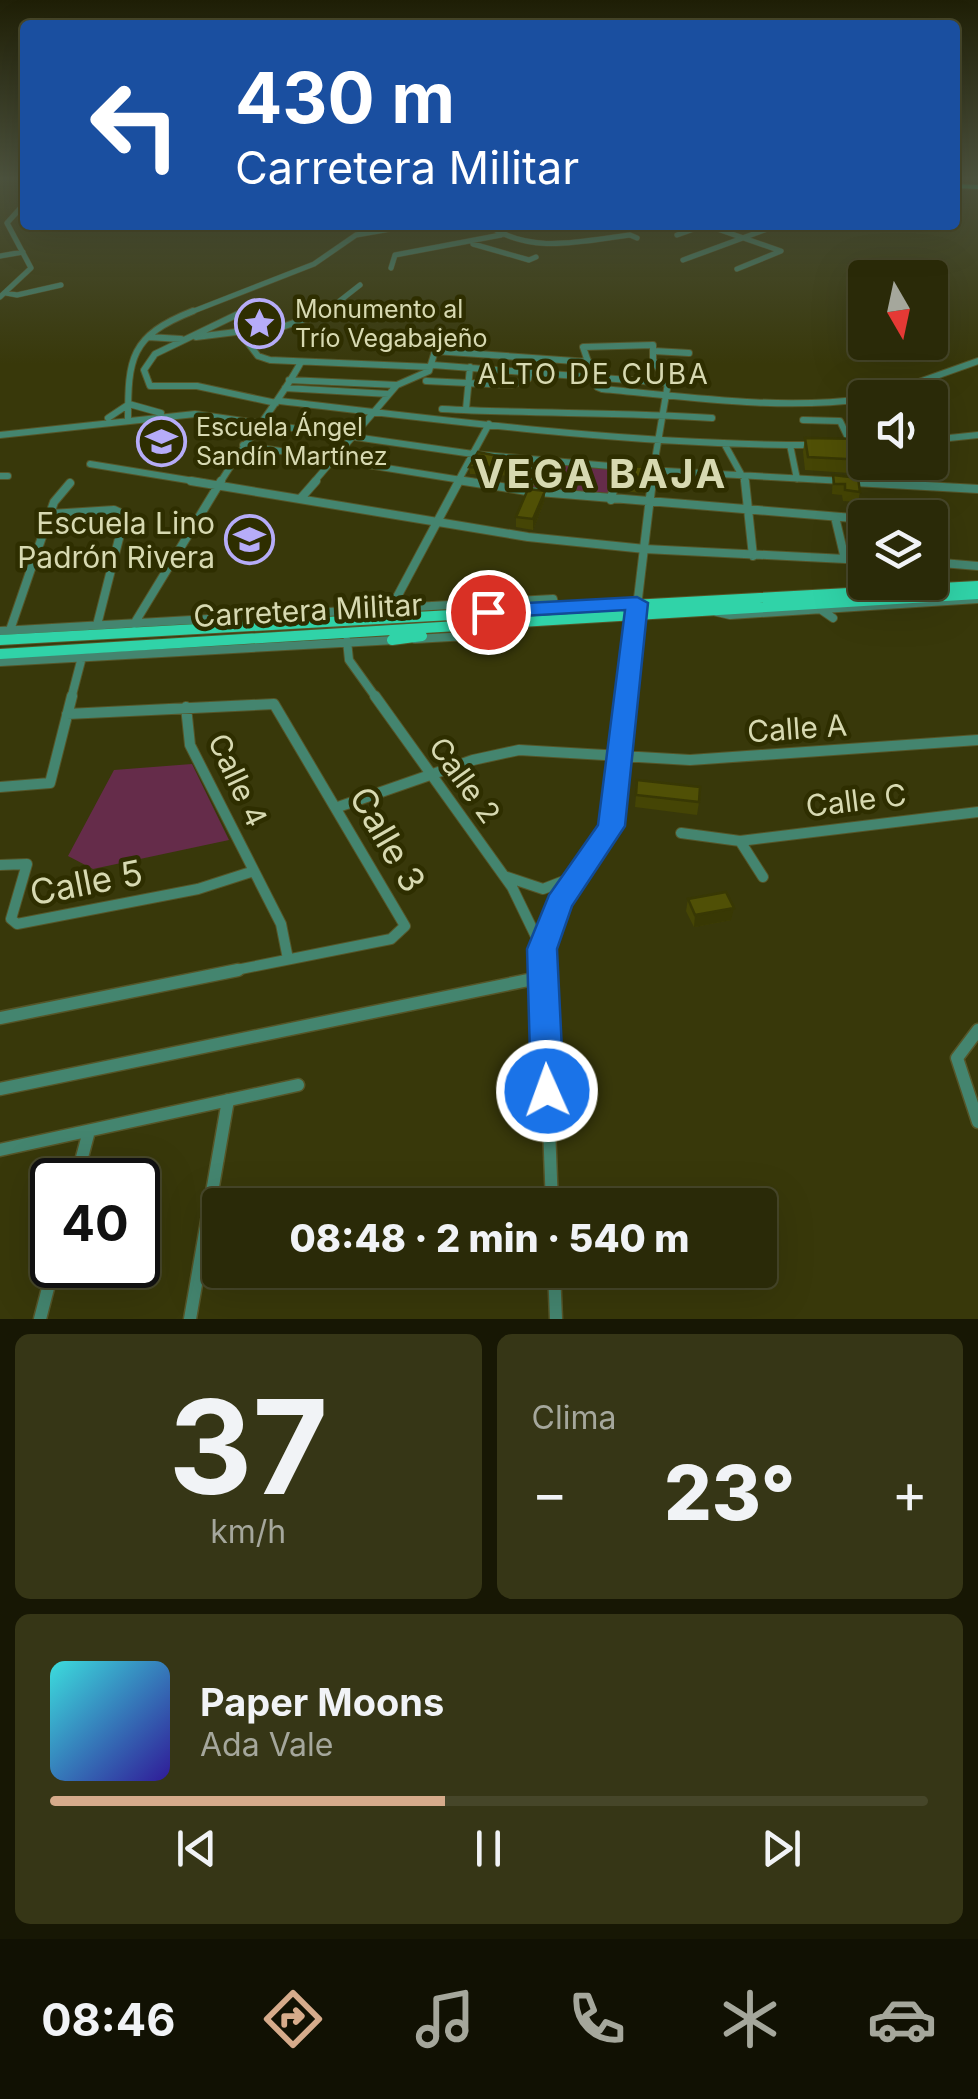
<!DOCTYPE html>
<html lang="es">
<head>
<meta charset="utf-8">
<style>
	body { margin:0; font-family:Inter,sans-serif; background:#363616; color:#f1f3f6; height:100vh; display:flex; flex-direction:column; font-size:38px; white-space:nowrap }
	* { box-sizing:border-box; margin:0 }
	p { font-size:32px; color:#a5a79c }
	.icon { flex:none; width:55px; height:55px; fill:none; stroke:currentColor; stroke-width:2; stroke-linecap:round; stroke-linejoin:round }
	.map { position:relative; height:1319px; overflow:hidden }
	.panel { display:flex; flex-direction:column; gap:15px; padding:15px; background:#171704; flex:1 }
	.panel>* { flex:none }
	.guide { position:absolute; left:20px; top:20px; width:940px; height:210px; border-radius:10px; box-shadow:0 10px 40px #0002,0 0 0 2px #464629; background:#1a4fa0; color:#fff; overflow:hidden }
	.needle { width:65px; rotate:171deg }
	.buttons { position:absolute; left:848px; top:260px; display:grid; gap:20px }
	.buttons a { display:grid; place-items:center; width:100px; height:100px; border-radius:10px; background:#2a2a08; box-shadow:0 10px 40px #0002,0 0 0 2px #464629; font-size:50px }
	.speed { position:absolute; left:30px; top:1158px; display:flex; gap:20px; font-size:50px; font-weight:700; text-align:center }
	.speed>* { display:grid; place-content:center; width:130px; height:130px; border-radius:50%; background:#2a2a08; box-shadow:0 10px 40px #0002,0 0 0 2px #464629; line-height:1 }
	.speed .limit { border:5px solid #111; border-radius:15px; background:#fff; color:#111 }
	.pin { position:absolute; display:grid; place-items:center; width:85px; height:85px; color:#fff; margin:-42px; border:5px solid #fff; border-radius:50%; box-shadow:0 2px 10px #0007 }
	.me { position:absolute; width:110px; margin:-55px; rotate:358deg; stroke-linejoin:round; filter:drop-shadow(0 0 8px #0008) }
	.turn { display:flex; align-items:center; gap:35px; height:210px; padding:0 50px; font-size:45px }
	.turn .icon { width:130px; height:130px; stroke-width:2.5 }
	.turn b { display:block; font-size:70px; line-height:85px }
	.big { font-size:75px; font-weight:800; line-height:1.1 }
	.panel .tile { flex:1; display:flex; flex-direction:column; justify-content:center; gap:15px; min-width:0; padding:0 35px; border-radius:15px; background:#363616 }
	.panel .dial { align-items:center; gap:0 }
	.dial b { font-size:130px; line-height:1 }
	.song { display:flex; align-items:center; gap:30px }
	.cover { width:120px; height:120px; border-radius:15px; background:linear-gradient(135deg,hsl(180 70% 55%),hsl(250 70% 35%)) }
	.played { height:10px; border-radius:5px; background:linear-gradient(90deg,#d6ab8b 45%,#464629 45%) }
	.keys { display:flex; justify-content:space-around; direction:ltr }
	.heat { display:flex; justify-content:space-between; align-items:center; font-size:55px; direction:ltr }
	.panel .tiles { flex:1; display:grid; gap:15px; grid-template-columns:1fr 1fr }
	.tile:last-child { grid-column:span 2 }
	.trip { position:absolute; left:202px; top:1188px; width:575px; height:100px; border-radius:10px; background:#2a2a08; box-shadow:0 10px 40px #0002,0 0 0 2px #464629; font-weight:800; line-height:100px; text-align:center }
	.menu { display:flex; height:160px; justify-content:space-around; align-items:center; background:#111103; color:#a5a79c }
	.menu .icon { width:70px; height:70px }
	.menu .on { color:#d6ab8b }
	.menu b { font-size:45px; color:#f1f3f6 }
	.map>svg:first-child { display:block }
</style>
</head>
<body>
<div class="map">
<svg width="978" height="1319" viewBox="0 0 978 1319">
	<rect width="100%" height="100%" fill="#38380a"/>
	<path fill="#652c4a" d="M539 461 615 468 608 497 530 490Z
		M192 764 229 840 93 869 68 856 114 770Z"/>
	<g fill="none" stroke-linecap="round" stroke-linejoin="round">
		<defs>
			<path id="minor-far4" d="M488 225C531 255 582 241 630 235L637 238
				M706 225 781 251 737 269
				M677 235 705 225
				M473 244 529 260 536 257
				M0 256 23 252
				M683 260 778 225
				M391 268 395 255 501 235
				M6 293 17 295 61 285
				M0 297 31 268 7 223 25 203
				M186 314 314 264 356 235 413 225
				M323 314 360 285"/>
			<path id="minor-far3" d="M238 314 155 354 144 370 150 386H197L276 403
				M239 331 258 356 270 360 430 367
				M148 337 181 339
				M196 337 285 326 328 311
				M654 351 689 353
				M433 365 668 383
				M593 376 583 347 653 345V360L668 383 651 483
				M599 377 597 387 602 389C690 397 777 410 865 399
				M289 380 397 385
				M426 381 512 385 528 379 530 371
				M285 388 389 394
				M874 398 978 361
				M280 401C457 422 634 445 812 445
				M442 409C532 414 622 412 712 418
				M466 409 470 367
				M108 418 129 404 161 413
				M128 420C128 358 130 336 193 311
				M803 420 840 421 852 446
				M0 435 195 414 473 454 633 468
				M930 440 978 435
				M243 445 480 483
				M725 445 746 483
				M790 445 797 479
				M868 462 874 483
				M90 464 206 483
				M648 470 880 483
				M0 476H8
				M220 483C245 441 278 405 301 362
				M313 483 397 385 429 371 435 351 589 362
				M457 483 489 424
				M529 483 537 460
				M615 483 618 468"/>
			<path id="minor-far2" d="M191 481 528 537 645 549 865 560
				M464 481 527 491 865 519
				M745 481 753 556
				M837 481 978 489
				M527 491 530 481
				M301 498 316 481
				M611 500 615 481
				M51 514 114 510 125 515 97 625
				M835 517 845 559
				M930 562 978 566
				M820 609 833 618
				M389 612 459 481
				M717 612 730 615 978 599
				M134 624 221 481
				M10 630 54 502 70 483
				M0 631 553 599 555 608
				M415 639 502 634
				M347 641 349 660 377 699
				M0 662 395 640
				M71 699 82 657
				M626 699 652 481"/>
			<path id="minor-far1" d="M375 696 512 887 542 949
				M186 707 190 745 281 924 288 959
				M67 714 274 704 405 926 391 939 226 972
				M0 787 50 783 72 696
				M338 807 473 760 519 750 690 760 978 740
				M681 833 740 841 978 812
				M740 841 763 877
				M0 865 27 864 11 919 17 924 198 889 254 871
				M504 876 543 889 574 877
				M543 972C540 904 586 882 610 827 620 805 623 725 626 696"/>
			<path id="minor" d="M543 970 552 1205
				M0 1018 238 970
				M978 1030 957 1058 978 1122
				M0 1089 543 977
				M0 1150 298 1085
				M76 1180 89 1131
				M554 1270 556 1319
				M40 1319 54 1265
				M190 1319 228 1100"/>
			<path id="major" d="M923 589 978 586
				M0 640 849 593
				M392 640 422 636
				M0 654 978 594"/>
			<path id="highway" d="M955 184 978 185V189L955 188Z"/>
		</defs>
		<use href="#minor-far4" stroke="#555528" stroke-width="6"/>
		<use href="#minor-far3" stroke="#555528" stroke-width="8"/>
		<use href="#minor-far2" stroke="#555528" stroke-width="10"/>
		<use href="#minor-far1" stroke="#555528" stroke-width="12"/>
		<use href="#minor" stroke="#555528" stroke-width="15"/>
		<use href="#major" stroke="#555528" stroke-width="12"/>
		<use href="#highway" stroke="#555528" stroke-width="2"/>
		<use href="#minor-far4" stroke="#44856f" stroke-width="5"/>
		<use href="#minor-far3" stroke="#44856f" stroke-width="6"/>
		<use href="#minor-far2" stroke="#44856f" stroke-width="8"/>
		<use href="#minor-far1" stroke="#44856f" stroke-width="10"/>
		<use href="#minor" stroke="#44856f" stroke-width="12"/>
		<use href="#major" stroke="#30d3a8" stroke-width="10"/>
		<use href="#highway" fill="#07f2be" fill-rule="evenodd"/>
	</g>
	<path fill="#454505" d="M805 438 865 439V462H867L864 474 805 470 803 452Z
		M518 460V467L514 476 470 474 469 467Z
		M901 462H925L930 472 905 475Z
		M646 467 643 493 621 491V484Z
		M833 475 860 492 858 502 843 501 842 495 832 494Z
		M545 491 544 502 533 530 516 527V517Z
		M636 795 699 802 697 815 635 807Z
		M688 899 731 920 694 927 686 911Z"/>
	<path fill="#383804" d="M933 462 930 472 905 475 907 465Z
		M545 491 544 502 533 530V519Z
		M734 908 731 920 694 927 695 915Z"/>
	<path fill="#505006" stroke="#383804" stroke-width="2.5" d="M805 438 865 439V460L808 457Z
		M478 452 518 460 514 469 469 467Z
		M625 466 646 467 644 486 621 484Z
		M833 475 858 478 860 492 845 490V484H834Z
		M528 489 545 491 533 519 516 517Z
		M637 780 700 787 699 802 636 795Z
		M726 892 734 908 695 915 688 899Z"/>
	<linearGradient id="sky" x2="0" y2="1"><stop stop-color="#1f1f06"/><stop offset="0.49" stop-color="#4d533e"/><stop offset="1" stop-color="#4d533e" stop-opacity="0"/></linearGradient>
	<rect width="978" height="364" fill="url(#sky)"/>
	<path fill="#1a73e8" stroke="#114b97" stroke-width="2.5" d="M637 597 648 603 625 826 572 906 557 949 564 1091 559 1101 547 1106 536 1101 531 1091 527 949 549 895 598 825 625 610 488 618 478 612 488 605Z"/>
	<defs>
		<symbol id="sight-ring" viewBox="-11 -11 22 22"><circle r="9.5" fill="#2e2e00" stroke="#b6acf8" stroke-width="1.5"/><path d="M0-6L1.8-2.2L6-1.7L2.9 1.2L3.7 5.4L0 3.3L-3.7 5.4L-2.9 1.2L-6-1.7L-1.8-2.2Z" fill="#b6acf8"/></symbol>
		<symbol id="school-ring" viewBox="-11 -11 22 22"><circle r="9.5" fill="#2e2e00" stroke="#b6acf8" stroke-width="1.5"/><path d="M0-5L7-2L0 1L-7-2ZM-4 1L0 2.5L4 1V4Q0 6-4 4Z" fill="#b6acf8"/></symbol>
	</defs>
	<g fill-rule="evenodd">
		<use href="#sight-ring" x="232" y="296" width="55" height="55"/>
		<use href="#school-ring" x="134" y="414" width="55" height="55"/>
		<use href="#school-ring" x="222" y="512" width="55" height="55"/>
	</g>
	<g text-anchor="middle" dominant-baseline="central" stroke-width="9" stroke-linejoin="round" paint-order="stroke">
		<g font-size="25" fill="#d7d9b1" stroke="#2e2e00" text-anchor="start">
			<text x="295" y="309">Monumento al<tspan x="295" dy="29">Trío Vegabajeño</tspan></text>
			<text x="196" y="427">Escuela Ángel<tspan x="196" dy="29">Sandín Martínez</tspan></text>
		</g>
		<g font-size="28" letter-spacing="2.5" fill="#d7d9b1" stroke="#2e2e00">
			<text x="594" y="374">ALTO DE CUBA</text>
		</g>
		<g font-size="30" fill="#d7d9b1" stroke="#2e2e00" text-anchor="end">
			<text x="215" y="523">Escuela Lino<tspan x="215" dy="34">Padrón Rivera</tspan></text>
		</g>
		<g font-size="30" fill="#d7d9b1" stroke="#2e2e00">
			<text transform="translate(308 610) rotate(-3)">Carretera Militar</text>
			<text transform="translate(797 728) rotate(-4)">Calle A</text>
			<text transform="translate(238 780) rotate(65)">Calle 4</text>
			<text transform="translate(465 780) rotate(54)">Calle 2</text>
			<text transform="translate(856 800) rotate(-7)">Calle C</text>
		</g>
		<g font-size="35" fill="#d7d9b1" stroke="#2e2e00">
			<text transform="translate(388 839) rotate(60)">Calle 3</text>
			<text transform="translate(86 882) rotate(-11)">Calle 5</text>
		</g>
		<g font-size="40" font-weight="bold" letter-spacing="2.5" fill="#d7d9b1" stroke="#2e2e00">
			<text x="601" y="473">VEGA BAJA</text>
		</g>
	</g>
</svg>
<div class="buttons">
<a><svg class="needle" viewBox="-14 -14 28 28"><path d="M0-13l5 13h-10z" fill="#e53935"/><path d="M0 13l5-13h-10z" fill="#a5a79c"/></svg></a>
<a><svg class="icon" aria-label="sound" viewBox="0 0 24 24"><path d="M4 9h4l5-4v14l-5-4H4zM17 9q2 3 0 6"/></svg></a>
<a><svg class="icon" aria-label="layers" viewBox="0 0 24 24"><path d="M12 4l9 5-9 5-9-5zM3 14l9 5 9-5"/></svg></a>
</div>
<div class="speed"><div class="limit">40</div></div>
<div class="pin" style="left:488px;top:612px;background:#d93025"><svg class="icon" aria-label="arrive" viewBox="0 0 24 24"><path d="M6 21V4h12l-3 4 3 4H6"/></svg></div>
<svg class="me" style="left:547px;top:1091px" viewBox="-20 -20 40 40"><circle r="17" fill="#1a73e8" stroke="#fff" stroke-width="3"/><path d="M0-11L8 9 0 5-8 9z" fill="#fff"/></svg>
<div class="trip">08:48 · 2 min · 540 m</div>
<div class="guide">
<div class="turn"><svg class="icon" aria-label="left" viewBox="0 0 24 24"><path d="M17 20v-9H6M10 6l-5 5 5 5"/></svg><div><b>430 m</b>Carretera Militar</div></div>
</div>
</div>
<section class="panel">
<div class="tiles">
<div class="tile dial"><b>37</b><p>km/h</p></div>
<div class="tile"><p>Clima</p>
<div class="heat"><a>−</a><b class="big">23°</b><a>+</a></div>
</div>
<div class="tile">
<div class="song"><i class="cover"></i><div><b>Paper Moons</b><p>Ada Vale</p></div></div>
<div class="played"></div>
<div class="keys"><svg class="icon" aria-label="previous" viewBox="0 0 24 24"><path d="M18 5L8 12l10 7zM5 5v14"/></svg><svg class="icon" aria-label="pause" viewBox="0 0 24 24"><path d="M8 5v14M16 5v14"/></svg><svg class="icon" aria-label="next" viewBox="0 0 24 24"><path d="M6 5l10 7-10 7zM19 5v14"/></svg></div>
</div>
</div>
</section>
<nav class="menu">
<b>08:46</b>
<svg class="icon on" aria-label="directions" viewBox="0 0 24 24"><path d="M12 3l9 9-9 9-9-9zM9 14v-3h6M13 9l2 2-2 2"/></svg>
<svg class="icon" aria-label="music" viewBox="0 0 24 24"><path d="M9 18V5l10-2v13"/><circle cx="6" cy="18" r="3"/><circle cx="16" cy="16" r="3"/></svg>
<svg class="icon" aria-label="phone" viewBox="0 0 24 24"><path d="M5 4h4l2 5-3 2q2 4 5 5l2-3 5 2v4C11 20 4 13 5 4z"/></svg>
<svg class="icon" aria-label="climate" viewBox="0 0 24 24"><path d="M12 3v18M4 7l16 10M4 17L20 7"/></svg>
<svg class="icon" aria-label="car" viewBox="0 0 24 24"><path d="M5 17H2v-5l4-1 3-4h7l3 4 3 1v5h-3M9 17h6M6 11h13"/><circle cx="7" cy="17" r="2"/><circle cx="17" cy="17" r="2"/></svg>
</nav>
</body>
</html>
